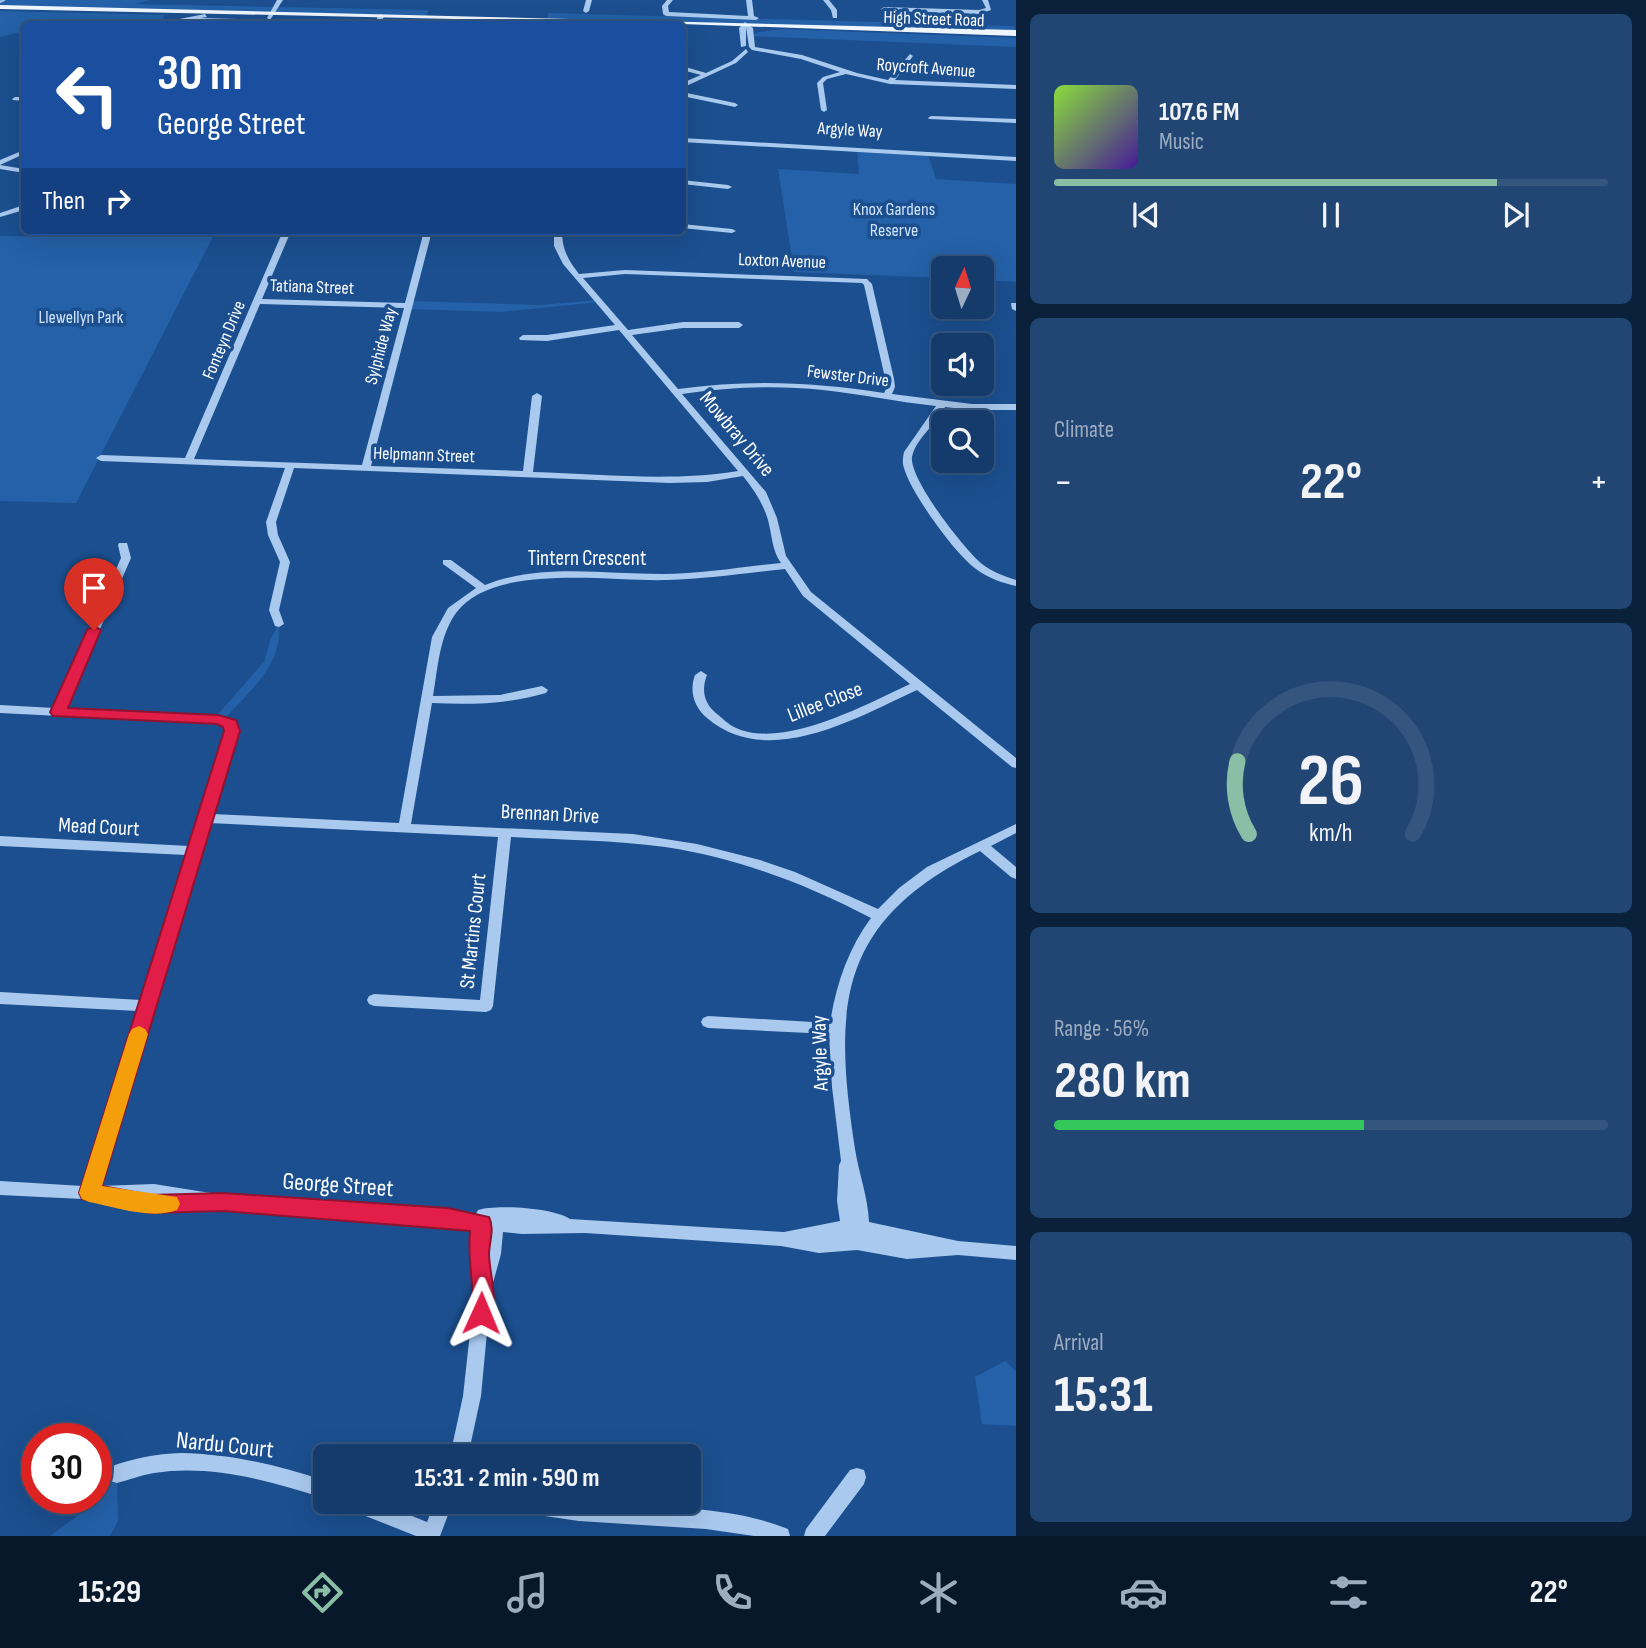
<!DOCTYPE html>
<html lang="en">
<head>
<meta charset="utf-8">
<style>
	body { margin:0; font-family:"Sofia Sans Condensed",sans-serif; background:#214673; color:#f1f3f6; height:100vh; display:flex; flex-direction:column; font-size:26px; white-space:nowrap }
	* { box-sizing:border-box; margin:0 }
	p { font-size:23px; color:#9dadc1 }
	.icon { flex:none; width:38px; height:38px; fill:none; stroke:currentColor; stroke-width:2; stroke-linecap:round; stroke-linejoin:round }
	.map { position:relative; flex:1; overflow:hidden }
	.side { display:flex; flex-direction:column; gap:14px; padding:14px; background:#0b203b; width:630px }
	.side>* { flex:none }
	.hud { position:absolute; left:21px; top:21px; width:665px; height:214px; border-radius:10px; box-shadow:0 7px 28px #0002,0 0 0 2px #33557e; background:#1a4fa0; color:#fff; overflow:hidden }
	.needle { width:46px; rotate:4deg }
	.controls { position:absolute; left:931px; top:256px; display:grid; gap:14px }
	.controls a { display:grid; place-items:center; width:63px; height:63px; border-radius:10px; background:#143b6b; box-shadow:0 7px 28px #0002,0 0 0 2px #33557e; font-size:35px }
	.speed { position:absolute; left:21px; top:1423px; display:flex; gap:14px; font-size:35px; font-weight:700; text-align:center }
	.speed>* { display:grid; place-content:center; width:91px; height:91px; border-radius:50%; background:#143b6b; box-shadow:0 7px 28px #0002,0 0 0 2px #33557e; line-height:1 }
	.speed .limit { border:10px solid #d22; background:#fff; color:#111 }
	.pin { position:absolute; display:grid; place-items:center; width:60px; height:60px; color:#fff; margin:-72px -30px; border-radius:50% 50% 50% 0; rotate:-45deg; box-shadow:0 0 7px #0007 }
	.pin .icon { rotate:45deg }
	.me { position:absolute; width:77px; margin:-38px; rotate:1deg; stroke-linejoin:round; filter:drop-shadow(0 0 5px #0008) }
	.turn { display:flex; align-items:center; gap:24px; height:147px; padding:0 21px; font-size:32px }
	.turn .icon { width:91px; height:91px; stroke-width:2.5 }
	.turn b { display:block; font-size:49px; line-height:60px }
	.then { display:flex; align-items:center; height:66px; padding:0 21px; background:#0003; gap:14px; font-size:26px }
	.big { font-size:52px; font-weight:700; line-height:1.1 }
	.side .card { flex:1; display:flex; flex-direction:column; justify-content:center; gap:10px; min-width:0; padding:0 24px; border-radius:10px; background:#214673 }
	.side .dial { align-items:center; gap:0 }
	.dial svg { height:182px; overflow:visible; fill:none; stroke:#33557e; stroke-width:7; stroke-linecap:round; text-anchor:middle }
	.dial text { fill:#f1f3f6; stroke:none }
	.song { display:flex; align-items:center; gap:21px }
	.cover { width:84px; height:84px; border-radius:10px; background:linear-gradient(135deg,hsl(90 70% 55%),hsl(260 70% 35%)) }
	.played { height:7px; border-radius:4px; background:linear-gradient(90deg,#8abfa5 80%,#33557e 80%) }
	.keys { display:flex; justify-content:space-around; direction:ltr }
	.heat { display:flex; justify-content:space-between; align-items:center; font-size:38px; direction:ltr }
	.charge { height:10px; border-radius:5px; background:linear-gradient(90deg,#34c759 56%,#33557e 0) }
	.trip { position:absolute; left:313px; top:1444px; width:388px; height:70px; border-radius:10px; background:#143b6b; box-shadow:0 7px 28px #0002,0 0 0 2px #33557e; font-weight:700; line-height:70px; text-align:center }
	.dock { display:flex; height:112px; justify-content:space-around; align-items:center; background:#08182b; color:#9dadc1 }
	.dock .icon { width:49px; height:49px }
	.dock .selected { color:#8abfa5 }
	.dock b { font-size:32px; color:#f1f3f6 }
	main { display:flex; flex:1; min-height:0 }
	.map>svg:first-child { display:block }
</style>
</head>
<body>
<main>
<div class="map">
<svg width="1016" height="1536" viewBox="0 0 1016 1536">
	<rect width="100%" height="100%" fill="#1b4f8f"/>
	<path fill="#2461a8" d="M0 0H150L136 4 429 10 426 17 0 7Z
		M0 11 165 15 160 22 67 20 48 24H24V31L0 37Z
		M945 12H955L961 25 1014 26 1016 33 547 20 548 13 950 24Z
		M783 29 1016 38V47L750 36 759 32Z
		M857 150 928 155 936 179 1016 184V282L982 280V268H943V278L794 272 778 169 859 174Z
		M72 231H216L76 503 0 501V236L67 237Z
		M598 300 600 302 500 312 407 309 409 301 540 305Z
		M279 624C282 667 249 691 223 720L214 719 264 662 271 638Z
		M1005 1361 1016 1371V1426L982 1424 975 1377Z
		M117 1474 118 1521 110 1536H50L87 1509Z"/>
	<g fill="none" stroke-linecap="round" stroke-linejoin="round">
		<path stroke="#9cc4f0" stroke-width="2.5" d="M0 2 4 0"/>
		<path fill="#a9c9ee" fill-rule="evenodd" d="M277 0H283L270 20 357 21 360 23 345 24 197 22 195 19 167 24 164 22 205 14 207 17 201 18 270 20 267 18Z
			M586 0H592L589 11 586 13 583 11Z
			M667 0H673L668 6 669 12 748 16 746 0H752L754 16 759 18 756 20 666 16 663 14 662 6Z
			M823 0H829L837 10V18H833L831 10Z
			M982 0H988L991 10 979 14 884 11 881 9 884 7 979 10 986 8Z
			M381 14 384 16 381 24H375L378 16Z
			M745 22 753 28 755 47 802 55 857 73 888 80 910 54 913 56 895 80 1016 85V89L890 84 846 74 827 79 823 83 827 110 824 112 821 110 817 83 823 77 840 72 801 59 752 50 749 47 746 27V46L741 47 739 28Z
			M746 49 748 52 736 63 682 88V83L701 75 682 70V66L706 73 732 61Z
			M682 92 735 103 738 105 735 107 682 96Z
			M15 97H24V101L13 100 12 99Z
			M931 116 1016 119V123L929 119 928 118Z
			M682 138 1016 157V161L682 142Z
			M24 150V154L0 165 24 169V173L0 169V160Z
			M682 180 728 185 732 187 728 189 682 184Z
			M21 206H24V210L0 217V213Z
			M682 224 732 229 736 231 732 233 682 228Z
			M283 231H291L262 299 405 303 424 231H432L371 466 523 471 532 396 537 393 542 396 533 472C601 474 671 482 738 471L619 330 547 341 520 340 519 338 523 335H547L615 325 563 264 554 246V231H562C562 249 568 260 579 274L625 270 867 279 872 284 894 379 895 387 892 394 972 404H1016V410H972L945 407C937 424 916 438 912 457 909 479 964 549 982 564 992 572 1004 576 1016 580V586C1002 583 988 578 976 569 955 554 911 493 904 468 902 462 903 458 904 452L936 406C898 402 861 394 823 390 776 385 729 387 682 394L766 492 777 518 786 556 811 592 1016 758V768L1012 767 917 690C856 718 768 770 707 718 694 707 689 691 695 675L701 671 707 675C701 690 704 704 717 714 722 718 728 724 734 727 781 751 867 704 910 684L803 596 785 569C746 573 706 579 667 580 611 582 493 562 456 613 439 637 438 668 433 696L500 695 542 686 548 690 546 693C508 704 471 705 432 703L411 824 633 834 697 844 760 860 795 872 878 909 899 888 927 867 1016 824V833L991 846 1016 867V879L1011 877 980 851C837 921 833 1005 855 1149 859 1174 868 1197 869 1222L958 1241 1016 1246V1260L958 1255 907 1259 857 1250 819 1253 781 1246 585 1233 522 1234 503 1232 501 1254 491 1290 481 1396 468 1456H450L463 1396 475 1287 470 1250 472 1228 204 1206 197 1210C175 1211 120 1214 103 1200L0 1195V1181L83 1186 138 1011 0 1004V992L141 1000 186 855 0 846V836L189 846 226 728 217 724 0 713V705L54 708 121 558 118 545 119 543H127L131 558 65 709 218 716 234 721 238 728 212 814 399 823 432 637 448 608 476 588 443 564V560H451L485 585C541 563 603 574 662 574 702 574 741 567 781 563 772 551 772 535 768 520 763 503 754 490 743 476L707 482 670 483 294 468 276 522 278 535 290 562 279 610 284 624 279 627 275 626 269 610 280 562 268 535 266 522 285 468 101 461 96 458 101 455 185 458ZM625 274 862 283 864 285 887 387 884 393C815 382 748 379 678 389L632 335 683 328H739L743 325 739 322H683L628 330 583 278ZM260 304 404 308 362 465 194 459ZM209 823 498 837 480 1000 374 994 369 996 367 1000 369 1004 374 1006 486 1012 491 1010 493 1006 511 837C562 840 614 840 665 847 738 858 806 884 871 918 848 949 836 985 830 1023L708 1016 703 1018 701 1022 703 1026 708 1028 829 1034 832 1087 841 1161 839 1165 837 1201 840 1221 784 1232 570 1219C555 1208 496 1204 478 1210L476 1214 223 1195 154 1184 99 1186Z
			M1011 303H1016V311L1012 309Z
			M181 1453C231 1454 278 1465 326 1481V1499C272 1481 211 1464 154 1473 141 1475 129 1480 117 1483L110 1481 108 1474 110 1467C133 1458 156 1454 181 1453Z
			M857 1468 864 1470 866 1477 864 1484 825 1536H804L806 1529 850 1470Z
			M346 1502H377L427 1522 435 1502H453L440 1536H416L348 1509Z
			M509 1502C544 1499 581 1503 617 1505 675 1508 733 1507 788 1529L790 1536H754L706 1529 579 1521 538 1515 511 1509Z"/>
		<path fill="#f0f6ff" fill-rule="evenodd" d="M0 5 1016 30V36L682 24 0 9Z"/>
	</g>
	<path fill="#e11d48" stroke="#92132f" stroke-width="2" d="M94 626 101 630 68 708 218 715 236 720 240 731 102 1186 150 1195 223 1193 448 1208 489 1217C495 1229 489 1242 489 1255 490 1277 499 1299 489 1321L481 1324 473 1321C468 1309 473 1299 472 1287 471 1267 468 1251 470 1231L223 1211 150 1213 82 1199 79 1193 224 731 223 727 217 724 53 716 50 712 87 630Z"/>
	<path fill="#f59e0b" d="M139 1026 145 1029 148 1034 102 1186 177 1197 180 1204 177 1210C151 1220 116 1207 89 1202L82 1199 79 1193 129 1034 132 1029Z"/>
	<g text-anchor="middle" dominant-baseline="central" stroke-width="7" stroke-linejoin="round" paint-order="stroke">
		<g font-size="18" fill="#fff" stroke="#1b4f8f">
			<text transform="translate(934 19) rotate(2)">High Street Road</text>
			<text transform="translate(926 68) rotate(4)">Roycroft Avenue</text>
			<text transform="translate(850 130) rotate(3)">Argyle Way</text>
			<text transform="translate(782 261) rotate(2)">Loxton Avenue</text>
			<text transform="translate(312 287) rotate(2)">Tatiana Street</text>
			<text transform="translate(224 340) rotate(-67)">Fonteyn Drive</text>
			<text transform="translate(381 346) rotate(-75)">Sylphide Way</text>
			<text transform="translate(848 376) rotate(7)">Fewster Drive</text>
			<text transform="translate(424 455) rotate(2)">Helpmann Street</text>
		</g>
		<g font-size="18" fill="#cfe3fa" stroke="#1b4f8f">
			<text x="894" y="209">Knox Gardens<tspan x="894" dy="21">Reserve</tspan></text>
			<text x="81" y="317">Llewellyn Park</text>
		</g>
		<g font-size="21" fill="#fff" stroke="#1b4f8f">
			<text transform="translate(737 434) rotate(50)">Mowbray Drive</text>
			<text x="587" y="558">Tintern Crescent</text>
			<text transform="translate(825 702) rotate(-21)">Lillee Close</text>
			<text transform="translate(550 814) rotate(3)">Brennan Drive</text>
			<text transform="translate(99 827) rotate(3)">Mead Court</text>
			<text transform="translate(473 931) rotate(-84)">St Martins Court</text>
			<text transform="translate(820 1053) rotate(-92)">Argyle Way</text>
		</g>
		<g font-size="24" fill="#fff" stroke="#1b4f8f">
			<text transform="translate(338 1185) rotate(4)">George Street</text>
			<text transform="translate(225 1445) rotate(6)">Nardu Court</text>
		</g>
	</g>
</svg>
<div class="controls">
<a><svg class="needle" viewBox="-14 -14 28 28"><path d="M0-13l5 13h-10z" fill="#e53935"/><path d="M0 13l5-13h-10z" fill="#9dadc1"/></svg></a>
<a><svg class="icon" aria-label="sound" viewBox="0 0 24 24"><path d="M4 9h4l5-4v14l-5-4H4zM17 9q2 3 0 6"/></svg></a>
<a><svg class="icon" aria-label="search" viewBox="0 0 24 24"><circle cx="10" cy="10" r="6"/><path d="M15 15l6 6"/></svg></a>
</div>
<div class="speed"><div class="limit">30</div></div>
<div class="pin" style="left:94px;top:630px;background:#d93025"><svg class="icon" aria-label="arrive" viewBox="0 0 24 24"><path d="M6 21V4h12l-3 4 3 4H6"/></svg></div>
<svg class="me" style="left:481px;top:1313px" viewBox="-20 -20 40 40"><path d="M0-17L14 15 0 8-14 15z" fill="#e11d48" stroke="#fff" stroke-width="4"/></svg>
<div class="trip">15:31 · 2 min · 590 m</div>
<div class="hud">
<div class="turn"><svg class="icon" aria-label="left" viewBox="0 0 24 24"><path d="M17 20v-9H6M10 6l-5 5 5 5"/></svg><div><b>30 m</b>George Street</div></div>
<div class="then">Then<svg class="icon" aria-label="right" viewBox="0 0 24 24"><path d="M7 20v-9h11M14 6l5 5-5 5"/></svg></div>
</div>
</div>
<section class="side">
<div class="card">
<div class="song"><i class="cover"></i><div><b>107.6 FM</b><p>Music</p></div></div>
<div class="played"></div>
<div class="keys"><svg class="icon" aria-label="previous" viewBox="0 0 24 24"><path d="M18 5L8 12l10 7zM5 5v14"/></svg><svg class="icon" aria-label="pause" viewBox="0 0 24 24"><path d="M8 5v14M16 5v14"/></svg><svg class="icon" aria-label="next" viewBox="0 0 24 24"><path d="M6 5l10 7-10 7zM19 5v14"/></svg></div>
</div>
<div class="card"><p>Climate</p>
<div class="heat"><a>−</a><b class="big">22°</b><a>+</a></div>
</div>
<div class="card dial"><svg viewBox="0 0 100 80">
<path d="M14 69A42 42 0 1 1 86 69"/>
<path d="M14 69A42 42 0 0 1 9 37" stroke="#8abfa5"/>
<text x="50" y="56" font-size="32" font-weight="700">26</text>
<text x="50" y="72" font-size="11">km/h</text>
</svg></div>
<div class="card"><p>Range · 56%</p><b class="big">280 km</b><div class="charge"></div></div>
<div class="card"><p>Arrival</p><b class="big">15:31</b></div>
</section>
</main>
<nav class="dock">
<b>15:29</b>
<svg class="icon selected" aria-label="directions" viewBox="0 0 24 24"><path d="M12 3l9 9-9 9-9-9zM9 14v-3h6M13 9l2 2-2 2"/></svg>
<svg class="icon" aria-label="music" viewBox="0 0 24 24"><path d="M9 18V5l10-2v13"/><circle cx="6" cy="18" r="3"/><circle cx="16" cy="16" r="3"/></svg>
<svg class="icon" aria-label="phone" viewBox="0 0 24 24"><path d="M5 4h4l2 5-3 2q2 4 5 5l2-3 5 2v4C11 20 4 13 5 4z"/></svg>
<svg class="icon" aria-label="climate" viewBox="0 0 24 24"><path d="M12 3v18M4 7l16 10M4 17L20 7"/></svg>
<svg class="icon" aria-label="car" viewBox="0 0 24 24"><path d="M5 17H2v-5l4-1 3-4h7l3 4 3 1v5h-3M9 17h6M6 11h13"/><circle cx="7" cy="17" r="2"/><circle cx="17" cy="17" r="2"/></svg>
<svg class="icon" aria-label="filters" viewBox="0 0 24 24"><path d="M4 7h16M4 17h16"/><circle cx="9" cy="7" r="2"/><circle cx="15" cy="17" r="2"/></svg>
<b>22°</b>
</nav>
</body>
</html>
